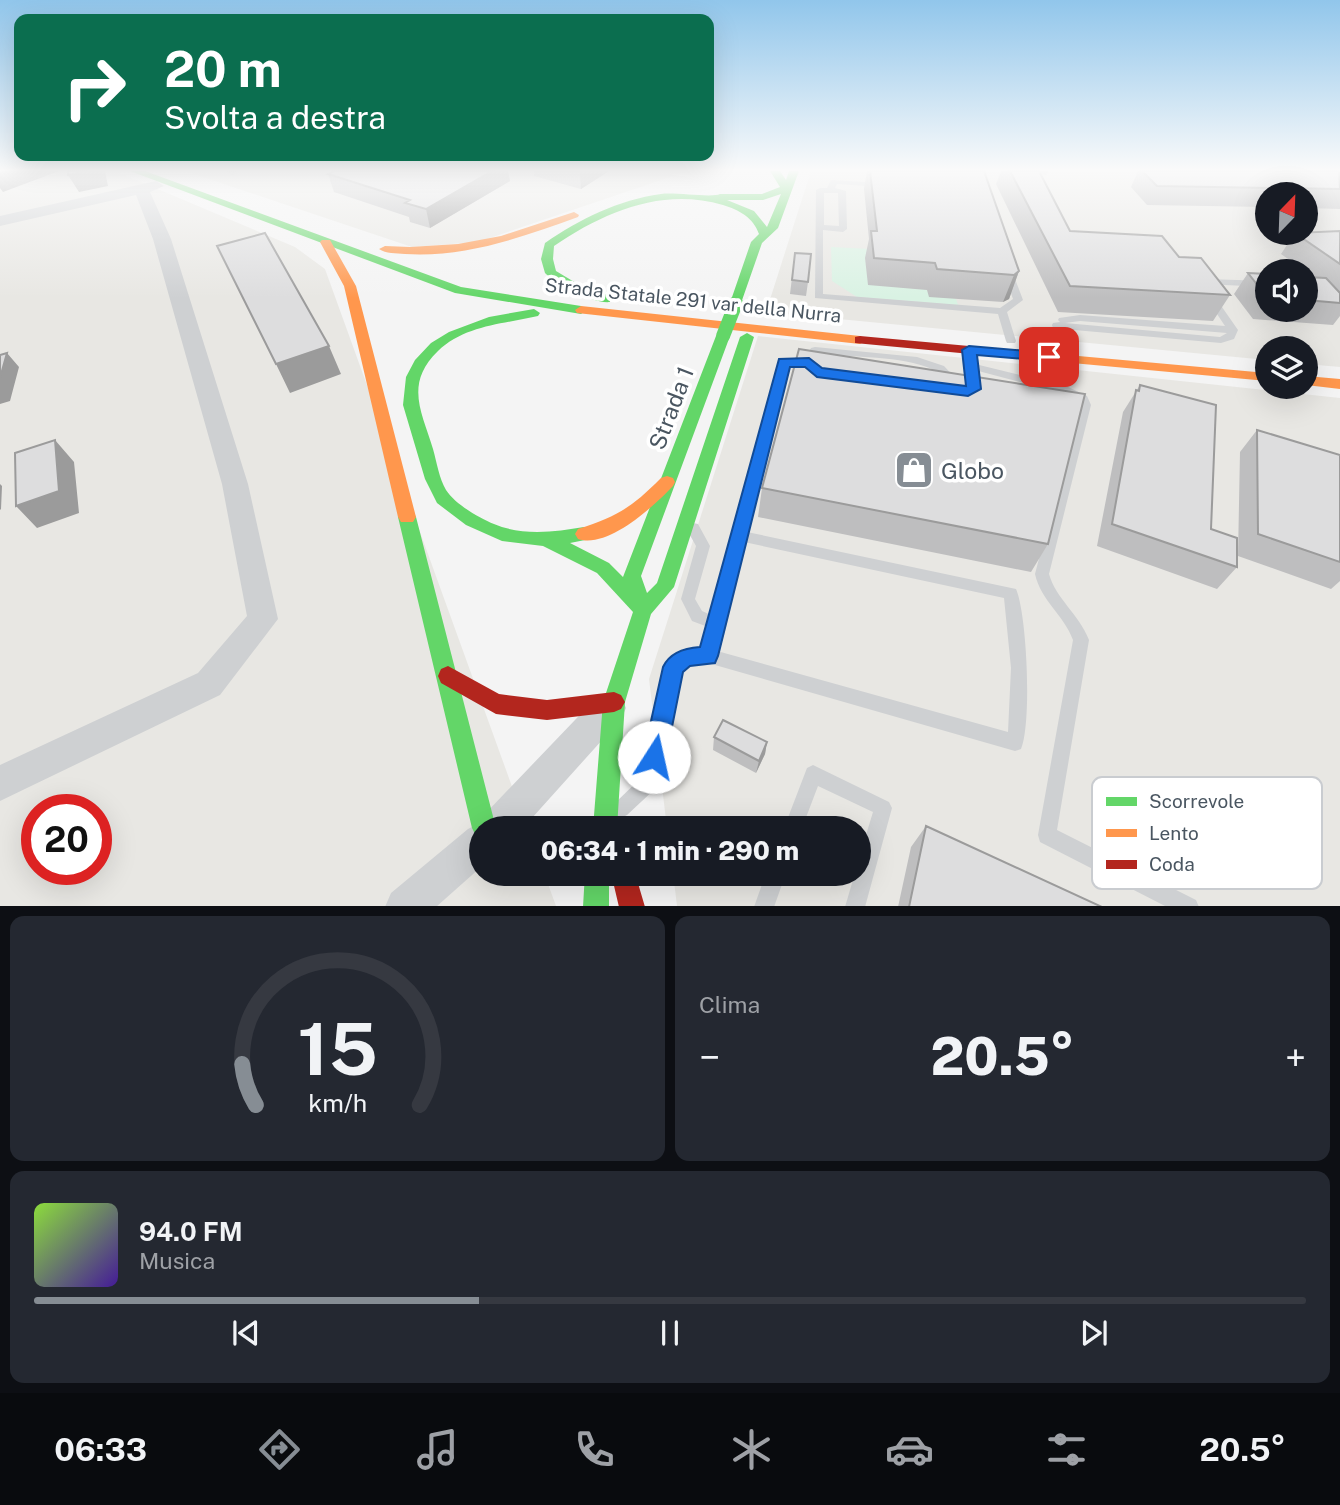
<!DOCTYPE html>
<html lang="it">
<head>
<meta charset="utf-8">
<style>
	body { margin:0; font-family:"Public Sans",sans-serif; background:#242831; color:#f1f3f6; height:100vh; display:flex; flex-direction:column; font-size:26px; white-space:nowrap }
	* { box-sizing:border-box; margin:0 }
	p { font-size:23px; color:#9ea1a6 }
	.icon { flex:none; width:38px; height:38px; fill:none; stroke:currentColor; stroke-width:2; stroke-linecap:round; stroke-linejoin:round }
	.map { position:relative; height:906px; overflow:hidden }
	.side { display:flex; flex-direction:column; gap:10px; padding:10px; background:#0d0f14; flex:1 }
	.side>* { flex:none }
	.top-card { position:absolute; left:14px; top:14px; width:700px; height:147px; border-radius:14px; box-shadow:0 7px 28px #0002; background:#0b6e4f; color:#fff; overflow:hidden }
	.needle { width:46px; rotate:23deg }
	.controls { position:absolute; left:1255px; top:182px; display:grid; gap:14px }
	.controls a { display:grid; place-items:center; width:63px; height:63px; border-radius:50%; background:#171b24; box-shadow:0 7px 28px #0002; font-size:35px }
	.speed { position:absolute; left:21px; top:794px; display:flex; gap:14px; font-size:35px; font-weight:700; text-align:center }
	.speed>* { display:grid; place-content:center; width:91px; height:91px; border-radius:50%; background:#171b24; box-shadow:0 7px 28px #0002; line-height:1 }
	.speed .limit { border:10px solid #d22; background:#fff; color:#111 }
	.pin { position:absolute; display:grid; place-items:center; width:60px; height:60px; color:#fff; margin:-30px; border-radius:14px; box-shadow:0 4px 10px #0006 }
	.me { position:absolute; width:77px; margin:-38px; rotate:10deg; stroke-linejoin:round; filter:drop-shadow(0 0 5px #0008) }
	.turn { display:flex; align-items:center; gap:24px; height:147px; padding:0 35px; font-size:32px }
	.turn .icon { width:91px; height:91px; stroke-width:2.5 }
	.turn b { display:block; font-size:49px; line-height:60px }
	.big { font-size:52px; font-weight:800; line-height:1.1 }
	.side .tile { flex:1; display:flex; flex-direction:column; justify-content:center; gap:10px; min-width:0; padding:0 24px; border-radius:14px; background:#242831 }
	.side .dial { align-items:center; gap:0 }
	.dial svg { height:182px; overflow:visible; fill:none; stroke:#363941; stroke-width:7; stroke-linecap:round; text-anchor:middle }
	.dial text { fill:#f1f3f6; stroke:none }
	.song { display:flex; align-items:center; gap:21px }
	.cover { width:84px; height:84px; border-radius:10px; background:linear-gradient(135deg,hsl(90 70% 55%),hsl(260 70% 35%)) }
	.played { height:7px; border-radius:4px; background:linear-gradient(90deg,#868d94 35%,#363941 35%) }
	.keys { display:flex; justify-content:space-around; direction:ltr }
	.heat { display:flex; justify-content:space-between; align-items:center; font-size:38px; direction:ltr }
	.side .tiles { flex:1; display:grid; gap:10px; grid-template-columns:1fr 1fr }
	.tile:last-child { grid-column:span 2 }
	.trip { position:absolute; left:469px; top:816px; width:402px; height:70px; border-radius:35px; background:#171b24; box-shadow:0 7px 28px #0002; font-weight:800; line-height:70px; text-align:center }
	.menu { display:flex; height:112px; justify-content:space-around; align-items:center; background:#090b0e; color:#9ea1a6 }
	.menu .icon { width:49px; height:49px }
	.menu .selected { color:#868d94 }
	.menu b { font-size:32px; color:#f1f3f6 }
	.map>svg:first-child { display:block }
</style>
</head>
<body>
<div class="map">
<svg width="1340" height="907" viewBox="0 0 1340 907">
	<rect width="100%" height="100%" fill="#f4f4f4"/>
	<path fill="#e8e7e3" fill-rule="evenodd" d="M0 171H115L295 247 325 269 527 828H481V873H544L556 906 0 907ZM37 810H96V870H37Z
		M185 171H688L478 242 412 247Z
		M811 171H1340V367L1306 364V348H1267V360L766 312ZM1267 194H1306V233H1267ZM1267 271H1306V310H1267Z
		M758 336 1340 398V906H677L673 873H859V828H667L649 679Z"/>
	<path fill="#d9f2e3" d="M831 247 870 249 927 290 956 299 958 305 857 297 832 281Z"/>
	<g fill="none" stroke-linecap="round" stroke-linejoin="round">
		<path fill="#ced0d2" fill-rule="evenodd" d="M225 171H236L237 173 233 175Z
			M831 180 881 183 885 185 881 187 837 184 835 188 846 191 847 229 843 232 823 230V294L1000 308 1013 299 1004 273 1009 270 1012 271 1023 300 1007 312 1016 341 1015 343H1007L1006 341 998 314 815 298 816 190 820 188H827ZM824 193H838L839 226 824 225Z
			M1207 279 1267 281V287L1204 284 1202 282Z
			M1212 296 1215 297 1238 330 1234 339 1221 343 1063 329 1069 345 1064 348 1059 345 1052 325 1053 323 1060 322 1058 320 1059 318 1080 315 1225 326 1207 299ZM1080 321 1227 333 1220 337 1065 323Z
			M815 347 917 357 944 366 959 382 953 386C945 382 941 373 932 369 902 356 852 357 819 354L813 365H788L747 532 1016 589C1027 614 1032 724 1021 749L1015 751 708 663 689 664 680 671 659 782 656 788 627 815 621 818 615 815 612 809 615 803 642 777 667 662 686 650 702 649 708 627 692 621 681 599 696 546 686 528 688 524 693 523 698 524 710 546 695 599 702 611 711 615 779 362 784 359 805 360 811 348ZM744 542 1004 598 1011 668 1008 732 717 651Z
			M971 363 1066 386 1087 396 1091 405 1049 574C1056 599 1079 614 1089 640L1057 830 1196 900 1199 907H1167L1040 842 1038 835 1073 640C1064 615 1041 601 1035 574L1079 405 1078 401 1058 392 967 368 966 366Z
			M813 765 889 802 892 808 865 907H845L855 873H859V858L873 812 818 786 802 828H784L807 768Z
			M766 873H786L774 907H754Z"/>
		<path fill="#ced0d2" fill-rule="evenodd" d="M156 181 164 186 150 192 171 239 248 484 278 619 220 695 0 801V765L198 673 247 616 222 484 153 239 136 195 0 226V216Z
			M609 692 621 697 626 708 621 719 523 828H481V867L436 907H385L391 893 468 829 480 823 484 815 597 697Z"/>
		<path fill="#63d668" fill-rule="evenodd" d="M130 171H145L461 287 581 306 587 310 581 314 455 293Z
			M770 171H780L786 180 789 171H799L778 228 762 243 740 306H732L730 303 751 242 759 234C753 217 739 210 723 205 662 187 604 212 554 246L553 259 556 271 576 283 610 296V302C593 304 557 285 545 273L541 259 545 243C580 219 618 200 661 194 675 192 712 198 720 194H762L780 187ZM781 194 767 227 754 211 727 200H763Z
			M534 309 540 313 538 316C504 324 465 325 438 351 404 384 422 412 433 449 437 463 439 478 446 490 455 504 479 518 494 524 522 536 555 532 584 527L590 529 593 534 590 539 570 543 609 563 623 577 716 336 723 332 730 336 641 576 647 593 657 583 740 337 747 333 754 337 674 587 651 614 625 702 617 828H593L603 702 633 612 597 573 543 546 502 541 466 525 437 503 425 479 403 405 406 377 415 360 431 343 449 332 489 317Z
			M407 510 413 512 416 517 496 828H481V839L476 836 472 828 398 517 401 512Z
			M585 873H609V907H583Z"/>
		<path fill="#ff974d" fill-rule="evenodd" d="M574 212 579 215 578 217C523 237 464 258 405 254 396 253 386 254 379 249L385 246 410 247 458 244 501 236Z
			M322 240H330L356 286 416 517 413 522H401L398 517 344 286 320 242Z
			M581 306 860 336 867 340 860 344 577 313 575 310Z
			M1023 351 1267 373V381L1018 358 1016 355 1018 352Z
			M1306 376 1340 379V389L1306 385Z
			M667 476 673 478 675 482 673 486C654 506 608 549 578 539L575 534 578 529C618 516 631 508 661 478Z"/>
		<path fill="#b3261e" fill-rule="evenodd" d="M860 336 1023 351 1030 355 1023 359 855 343V337Z
			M448 666 499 694 547 700 614 692 621 695 625 702 621 709 614 712 547 720 496 714 441 683 438 676 441 669Z
			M611 873H635L645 907H619Z"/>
		<path stroke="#63d668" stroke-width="14" d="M723 336 736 303"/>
	</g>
	<path fill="#bebebf" d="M334 171H508L510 181 430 228 410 222 409 217 334 192 328 174Z
		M534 171H609L581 189 534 176Z
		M867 171H984L1019 271 1009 299 1003 302 929 297 927 290 868 285 865 258 869 239 864 189Z
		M1001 171H1049L1046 175 1040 174 1070 231 1179 257 1230 295 1213 321 1058 312 996 184Z
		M1138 171H1340V209L1306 208V194H1267V207L1147 205 1131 187Z
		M1340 231V316L1333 325 1253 319 1234 294 1248 273 1267 274V310H1306V277H1314L1281 254 1295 233Z
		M795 253 808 282 806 296 790 294Z
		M1140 385 1211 529 1237 567 1217 589 1097 546 1123 412Z
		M1257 430 1340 455V581L1331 589 1238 556 1240 452Z
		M762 488 1048 544 1031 572 758 517Z
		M714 737 767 742 765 754 756 773 713 750Z
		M926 826 1102 907H898L911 847Z"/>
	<path fill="#9b9b9b" d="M0 171H59L3 192 0 188Z
		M87 171H105L108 186 79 192 68 175Z
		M492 171H508L510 181 430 228 426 209Z
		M580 171H609L581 189Z
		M1019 271 1009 299 1003 302 1014 275Z
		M329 346 341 374 290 393 276 364Z
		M7 353 19 367 10 401 0 404V378Z
		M55 440 74 462 79 513 37 528 16 506Z
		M0 484 2 486 1 509 0 510Z
		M767 742 765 754 756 773 759 761Z"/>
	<path fill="#ddddde" stroke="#9b9b9b" stroke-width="2" d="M68 171H87L68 175Z
		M334 171H492L426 209 405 203 410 200 328 174Z
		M870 171H984L1019 271 1014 275 937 269 935 263 874 258 871 231H877Z
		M1010 171H1039L1070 231 1162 236 1179 257 1201 258 1230 295 1070 286Z
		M1142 171H1339L1340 189 1157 186Z
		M1340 231V264L1295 233Z
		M265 233 329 346 276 364 217 246Z
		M795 253 811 254 808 282 792 280Z
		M1248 273 1267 274V297Z
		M1306 277 1326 278 1340 293V303L1306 300Z
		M799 349 1085 394 1048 544 762 488Z
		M7 353 0 378V355Z
		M1140 385 1216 405 1211 529 1237 538V567L1112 524 1136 390 1139 391Z
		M1257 430 1340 455V562L1258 534Z
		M55 440 59 491 16 506 15 453Z
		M723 720 767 742 759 761 714 737Z
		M926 826 1102 907H909Z"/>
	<linearGradient id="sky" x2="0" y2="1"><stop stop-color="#91c6eb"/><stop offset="0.57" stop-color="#fafafa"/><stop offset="1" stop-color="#fafafa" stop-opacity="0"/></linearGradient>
	<rect width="1340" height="298" fill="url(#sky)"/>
	<path fill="#1a73e8" stroke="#114b97" stroke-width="2" d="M969 346 1049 353 1056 357 1049 361 977 355 981 389 968 396 817 377 805 367H790L718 656 715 663 690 666 683 672 666 757 662 765 654 769 646 765 643 757 663 667C670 652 685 648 700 647L779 359 809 358 822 368 966 386 962 350Z"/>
	<defs>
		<symbol id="shop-square" viewBox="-11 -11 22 22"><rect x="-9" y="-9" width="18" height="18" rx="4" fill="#868d94" stroke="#fff"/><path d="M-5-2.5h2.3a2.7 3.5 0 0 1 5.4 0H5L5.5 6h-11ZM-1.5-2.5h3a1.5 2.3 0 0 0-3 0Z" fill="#fff"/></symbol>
	</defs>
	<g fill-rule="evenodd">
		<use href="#shop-square" x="892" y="448" width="44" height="44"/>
	</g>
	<g text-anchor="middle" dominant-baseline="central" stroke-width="7" stroke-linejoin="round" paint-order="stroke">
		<g font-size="19" fill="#4a5661" stroke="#fff">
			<text transform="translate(693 300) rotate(6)">Strada Statale 291 var della Nurra</text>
		</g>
		<g font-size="23" fill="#4a5661" stroke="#fff">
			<text transform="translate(671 408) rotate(-69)">Strada 1</text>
		</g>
		<g font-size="23" fill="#4a5661" stroke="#fff" text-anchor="start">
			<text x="941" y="470">Globo</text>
		</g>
	</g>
	<rect x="1092" y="777" width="230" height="112" rx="10" fill="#fff" stroke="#c9ccd0" stroke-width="2"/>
	<rect x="1106" y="797" width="31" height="9" fill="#63d668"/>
	<rect x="1106" y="829" width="31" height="8" fill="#ff974d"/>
	<rect x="1106" y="860" width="31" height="9" fill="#b3261e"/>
	<g font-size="19" fill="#4a5661">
		<text x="1149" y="808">Scorrevole</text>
		<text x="1149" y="840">Lento</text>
		<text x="1149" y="871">Coda</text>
	</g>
</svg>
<div class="controls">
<a><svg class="needle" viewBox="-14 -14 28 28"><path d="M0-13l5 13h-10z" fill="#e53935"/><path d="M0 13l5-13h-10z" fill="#9ea1a6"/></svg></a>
<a><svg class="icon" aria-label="sound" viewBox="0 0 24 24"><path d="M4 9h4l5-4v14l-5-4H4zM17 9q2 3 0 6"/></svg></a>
<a><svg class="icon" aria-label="layers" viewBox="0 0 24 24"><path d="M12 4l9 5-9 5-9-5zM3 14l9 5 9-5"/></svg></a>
</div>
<div class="speed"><div class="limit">20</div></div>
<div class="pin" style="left:1049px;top:357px;background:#d93025"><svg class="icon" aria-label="arrive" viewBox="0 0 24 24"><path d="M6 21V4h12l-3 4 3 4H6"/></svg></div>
<svg class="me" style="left:654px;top:757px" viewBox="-20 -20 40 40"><circle r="19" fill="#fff"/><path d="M0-13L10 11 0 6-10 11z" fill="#1a73e8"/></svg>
<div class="trip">06:34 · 1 min · 290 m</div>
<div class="top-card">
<div class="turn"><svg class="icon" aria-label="right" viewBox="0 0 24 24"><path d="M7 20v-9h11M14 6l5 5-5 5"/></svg><div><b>20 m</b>Svolta a destra</div></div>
</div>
</div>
<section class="side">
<div class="tiles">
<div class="tile dial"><svg viewBox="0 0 100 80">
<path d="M14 69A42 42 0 1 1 86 69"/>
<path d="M14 69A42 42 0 0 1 8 51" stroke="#868d94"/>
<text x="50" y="56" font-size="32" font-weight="700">15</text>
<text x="50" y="72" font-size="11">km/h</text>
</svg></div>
<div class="tile"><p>Clima</p>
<div class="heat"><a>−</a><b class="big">20.5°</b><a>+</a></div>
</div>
<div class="tile">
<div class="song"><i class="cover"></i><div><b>94.0 FM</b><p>Musica</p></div></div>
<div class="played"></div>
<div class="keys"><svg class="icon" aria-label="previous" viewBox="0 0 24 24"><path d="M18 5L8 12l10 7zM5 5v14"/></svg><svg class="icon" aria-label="pause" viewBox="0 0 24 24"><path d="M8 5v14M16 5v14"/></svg><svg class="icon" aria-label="next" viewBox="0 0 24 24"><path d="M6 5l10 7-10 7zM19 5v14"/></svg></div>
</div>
</div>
</section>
<nav class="menu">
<b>06:33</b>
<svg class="icon selected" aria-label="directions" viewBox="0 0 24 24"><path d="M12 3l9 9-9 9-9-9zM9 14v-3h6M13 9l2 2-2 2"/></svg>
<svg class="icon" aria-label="music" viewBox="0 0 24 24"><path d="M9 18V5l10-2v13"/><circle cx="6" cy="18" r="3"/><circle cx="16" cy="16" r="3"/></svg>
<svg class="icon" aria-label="phone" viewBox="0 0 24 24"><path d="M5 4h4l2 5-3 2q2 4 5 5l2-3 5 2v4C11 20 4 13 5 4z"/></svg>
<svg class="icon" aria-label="climate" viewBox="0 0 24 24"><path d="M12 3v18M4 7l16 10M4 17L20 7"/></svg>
<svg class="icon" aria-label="car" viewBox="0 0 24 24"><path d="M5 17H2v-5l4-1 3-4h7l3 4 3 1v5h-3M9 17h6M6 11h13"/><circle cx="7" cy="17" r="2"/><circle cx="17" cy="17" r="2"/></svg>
<svg class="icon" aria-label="filters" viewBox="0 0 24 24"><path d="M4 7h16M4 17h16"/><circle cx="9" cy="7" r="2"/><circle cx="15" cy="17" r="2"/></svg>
<b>20.5°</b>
</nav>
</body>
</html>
